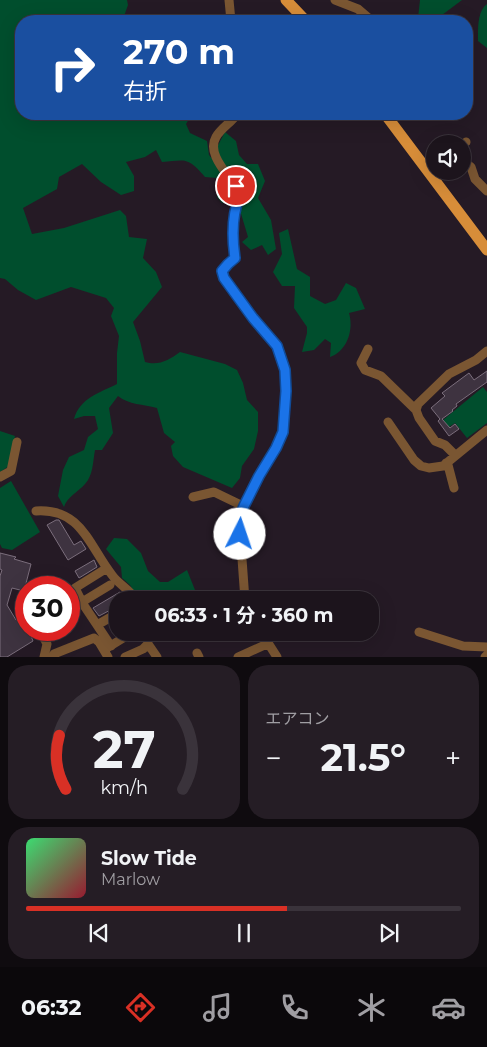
<!DOCTYPE html>
<html lang="ja">
<head>
<meta charset="utf-8">
<style>
	body { margin:0; font-family:Montserrat,"Noto Sans JP",sans-serif; background:#251d25; color:#f1f3f6; height:100vh; display:flex; flex-direction:column; font-size:19px; white-space:nowrap }
	* { box-sizing:border-box; margin:0 }
	p { font-size:16px; color:#a09ea3 }
	.icon { flex:none; width:28px; height:28px; fill:none; stroke:currentColor; stroke-width:2; stroke-linecap:round; stroke-linejoin:round }
	.map { position:relative; height:657px; overflow:hidden }
	.panel { display:flex; flex-direction:column; gap:8px; padding:8px; background:#0f0b0f; flex:1 }
	.panel>* { flex:none }
	.banner { position:absolute; left:15px; top:15px; width:458px; height:105px; border-radius:20px; box-shadow:0 5px 20px #0002,0 0 0 1px #3a333b; background:#1a4fa0; color:#fff; overflow:hidden }
	.tools { position:absolute; left:426px; top:135px; display:grid; gap:10px }
	.tools a { display:grid; place-items:center; width:45px; height:45px; border-radius:50%; background:#1c141c; box-shadow:0 5px 20px #0002,0 0 0 1px #3a333b; font-size:25px }
	.speed { position:absolute; left:15px; top:576px; display:flex; gap:10px; font-size:25px; font-weight:700; text-align:center }
	.speed>* { display:grid; place-content:center; width:65px; height:65px; border-radius:50%; background:#1c141c; box-shadow:0 5px 20px #0002,0 0 0 1px #3a333b; line-height:1 }
	.speed .limit { border:8px solid #d22; background:#fff; color:#111 }
	.pin { position:absolute; display:grid; place-items:center; width:42px; height:42px; color:#fff; margin:-21px; border:2px solid #fff; border-radius:50%; box-shadow:0 1px 5px #0007 }
	.me { position:absolute; width:55px; margin:-28px; rotate:4deg; stroke-linejoin:round; filter:drop-shadow(0 0 4px #0008) }
	.turn { display:flex; align-items:center; gap:18px; height:105px; padding:0 25px; font-size:22px }
	.turn .icon { width:65px; height:65px; stroke-width:2.5 }
	.turn b { display:block; font-size:35px; line-height:42px }
	.big { font-size:38px; font-weight:700; line-height:1.1 }
	.panel .card { flex:1; display:flex; flex-direction:column; justify-content:center; gap:8px; min-width:0; padding:0 18px; border-radius:20px; background:#251d25 }
	.panel .dial { align-items:center; gap:0 }
	.dial svg { height:130px; overflow:visible; fill:none; stroke:#3a333b; stroke-width:7; stroke-linecap:round; text-anchor:middle }
	.dial text { fill:#f1f3f6; stroke:none }
	.song { display:flex; align-items:center; gap:15px }
	.cover { width:60px; height:60px; border-radius:8px; background:linear-gradient(135deg,hsl(140 70% 55%),hsl(350 70% 35%)) }
	.played { height:5px; border-radius:2px; background:linear-gradient(90deg,#d93025 60%,#3a333b 60%) }
	.keys { display:flex; justify-content:space-around; direction:ltr }
	.heat { display:flex; justify-content:space-between; align-items:center; font-size:28px; direction:ltr }
	.panel .tiles { flex:1; display:grid; gap:8px; grid-template-columns:1fr 1fr }
	.card:last-child { grid-column:span 2 }
	.trip { position:absolute; left:109px; top:591px; width:270px; height:50px; border-radius:20px; background:#1c141c; box-shadow:0 5px 20px #0002,0 0 0 1px #3a333b; font-weight:700; line-height:50px; text-align:center }
	.menu { display:flex; height:80px; justify-content:space-around; align-items:center; background:#0b080b; color:#a09ea3 }
	.menu .icon { width:35px; height:35px }
	.menu .on { color:#d93025 }
	.menu b { font-size:22px; color:#f1f3f6 }
	.map>svg:first-child { display:block }
</style>
</head>
<body>
<div class="map">
<svg width="487" height="657" viewBox="0 0 487 657">
	<rect width="100%" height="100%" fill="#251a25"/>
	<path fill="#004e2d" d="M0 0H127L128 5 123 19 125 21H21V114H187L189 119 186 124 190 133 207 141 209 155 223 171 237 197 235 202 222 203 217 197V178L205 177C188 157 186 160 162 162L156 150 145 157 126 162 134 176V191L121 195 101 182 82 164 59 177 57 189 23 208 32 234 64 228 120 210 126 216 129 237 147 239 143 258 156 272 162 287 133 322 140 341 145 362C159 366 169 360 180 352L225 364 237 370 243 383 247 400 258 412V431L254 449 242 466 240 478 232 488 183 467 173 456 171 446 175 442 164 433 157 408C143 404 129 405 118 396L109 408 113 433 102 450H95C93 461 93 476 85 484 78 492 67 497 64 507L58 496 63 470 69 457 84 450 88 437 98 429 95 416H84L74 419C80 398 99 393 117 384V353L119 336 111 316 114 308 106 298 71 287 36 300 18 290 5 279 0 278Z
		M420 0H462L434 21H412L418 18Z
		M487 4V48L478 41C478 30 477 11 487 4Z
		M225 132 236 141 239 155 247 164H258L265 181 258 198 271 220 276 249 268 255 262 245 251 250 242 242 248 237 239 207 243 196 217 154V147Z
		M288 229 297 269 310 277V296L325 304 336 300 346 283 356 288 365 309 349 313C354 330 347 351 330 357L331 343 325 339 314 350 302 352 307 333V327L294 308 295 286H282L273 272 282 254 279 233Z
		M483 387 487 392V423L467 438 455 423 449 427 443 420Z
		M0 431 15 436 9 466 0 472Z
		M11 481 40 532 12 550 2 548 0 544V488Z
		M114 538 127 539 141 553 148 571 160 582H168L187 570 195 590 202 600H139L130 585 122 578 121 567 106 549Z"/>
	<path fill="#3e3340" stroke="#7b6e7c" d="M487 371V382L456 404 457 406 452 410 453 411 442 419 450 428 455 424 459 429 449 436 438 421 440 419 431 408 445 396 442 393 469 373 474 380Z
		M56 520H59L74 545 81 541 86 549 68 560 47 525Z
		M0 553 16 557 14 559 31 564 24 591 12 588 7 605 16 620 24 616 26 619V630H34L35 634 31 636 33 641 7 657H0V576L2 570 0 569Z
		M94 560 97 567 79 578 75 571Z
		M120 592 127 600H118V606L99 616 93 608Z"/>
	<g fill="none" stroke-linecap="round" stroke-linejoin="round">
		<path stroke="#7a5632" stroke-width="9" d="M229 0 231 21
			M335 0 358 9 372 21
			M237 114C232 122 221 128 216 137 205 156 233 178 240 195 232 214 232 238 235 258L228 264 223 271 224 278 253 318 277 346 285 370 286 391 283 432 276 448 259 476 239 518 245 600
			M462 145 466 142
			M462 160 471 167 475 179 487 191
			M368 349 361 363 365 370 381 376 416 410
			M388 422 414 460 421 466 429 468 443 466 487 430
			M455 455 445 445 435 441 419 418 416 410 418 404 449 374 476 360 487 351
			M446 463 448 465 454 488
			M0 477 11 471 17 442
			M193 497 214 492 243 506
			M36 511C82 508 89 546 112 575 119 585 130 589 136 600
			M107 568 75 588 83 604 111 646
			M82 602 110 585
			M97 625 118 613
			M40 630 47 644 44 657
			M261 632 277 657
			M419 632 463 646 487 647
			M148 644 157 657
			M107 648 133 632
			M197 653 199 657
			M53 657 54 654 94 638 99 642 108 657
			M125 657 143 649 148 644 147 632
			M238 657 267 644
			M485 657 487 655"/>
		<path stroke="#d78d39" stroke-width="11" d="M286 0 306 21
			M385 114 487 250"/>
	</g>
	<g fill="none" stroke-linecap="round" stroke-linejoin="round">
		<defs>
			<path id="route" d="M236 186 240 195C232 214 232 238 235 258L228 264 222 271 224 278 253 318 277 346 285 370 286 391 283 432 276 448 259 476 244 506 239 518 240 534"/>
		</defs>
		<use href="#route" stroke="#114b97" stroke-width="12"/>
		<use href="#route" stroke="#1a73e8" stroke-width="9"/>
	</g>
</svg>
<div class="tools">
<a><svg class="icon" aria-label="sound" viewBox="0 0 24 24"><path d="M4 9h4l5-4v14l-5-4H4zM17 9q2 3 0 6"/></svg></a>
</div>
<div class="speed"><div class="limit">30</div></div>
<div class="pin" style="left:236px;top:186px;background:#d93025"><svg class="icon" aria-label="arrive" viewBox="0 0 24 24"><path d="M6 21V4h12l-3 4 3 4H6"/></svg></div>
<svg class="me" style="left:240px;top:534px" viewBox="-20 -20 40 40"><circle r="19" fill="#fff"/><path d="M0-13L10 11 0 6-10 11z" fill="#1a73e8"/></svg>
<div class="trip">06:33 · 1 分 · 360 m</div>
<div class="banner">
<div class="turn"><svg class="icon" aria-label="right" viewBox="0 0 24 24"><path d="M7 20v-9h11M14 6l5 5-5 5"/></svg><div><b>270 m</b>右折</div></div>
</div>
</div>
<section class="panel">
<div class="tiles">
<div class="card dial"><svg viewBox="0 0 100 80">
<path d="M14 69A42 42 0 1 1 86 69"/>
<path d="M14 69A42 42 0 0 1 10 36" stroke="#d93025"/>
<text x="50" y="56" font-size="32" font-weight="700">27</text>
<text x="50" y="72" font-size="11">km/h</text>
</svg></div>
<div class="card"><p>エアコン</p>
<div class="heat"><a>−</a><b class="big">21.5°</b><a>+</a></div>
</div>
<div class="card">
<div class="song"><i class="cover"></i><div><b>Slow Tide</b><p>Marlow</p></div></div>
<div class="played"></div>
<div class="keys"><svg class="icon" aria-label="previous" viewBox="0 0 24 24"><path d="M18 5L8 12l10 7zM5 5v14"/></svg><svg class="icon" aria-label="pause" viewBox="0 0 24 24"><path d="M8 5v14M16 5v14"/></svg><svg class="icon" aria-label="next" viewBox="0 0 24 24"><path d="M6 5l10 7-10 7zM19 5v14"/></svg></div>
</div>
</div>
</section>
<nav class="menu">
<b>06:32</b>
<svg class="icon on" aria-label="directions" viewBox="0 0 24 24"><path d="M12 3l9 9-9 9-9-9zM9 14v-3h6M13 9l2 2-2 2"/></svg>
<svg class="icon" aria-label="music" viewBox="0 0 24 24"><path d="M9 18V5l10-2v13"/><circle cx="6" cy="18" r="3"/><circle cx="16" cy="16" r="3"/></svg>
<svg class="icon" aria-label="phone" viewBox="0 0 24 24"><path d="M5 4h4l2 5-3 2q2 4 5 5l2-3 5 2v4C11 20 4 13 5 4z"/></svg>
<svg class="icon" aria-label="climate" viewBox="0 0 24 24"><path d="M12 3v18M4 7l16 10M4 17L20 7"/></svg>
<svg class="icon" aria-label="car" viewBox="0 0 24 24"><path d="M5 17H2v-5l4-1 3-4h7l3 4 3 1v5h-3M9 17h6M6 11h13"/><circle cx="7" cy="17" r="2"/><circle cx="17" cy="17" r="2"/></svg>
</nav>
</body>
</html>
